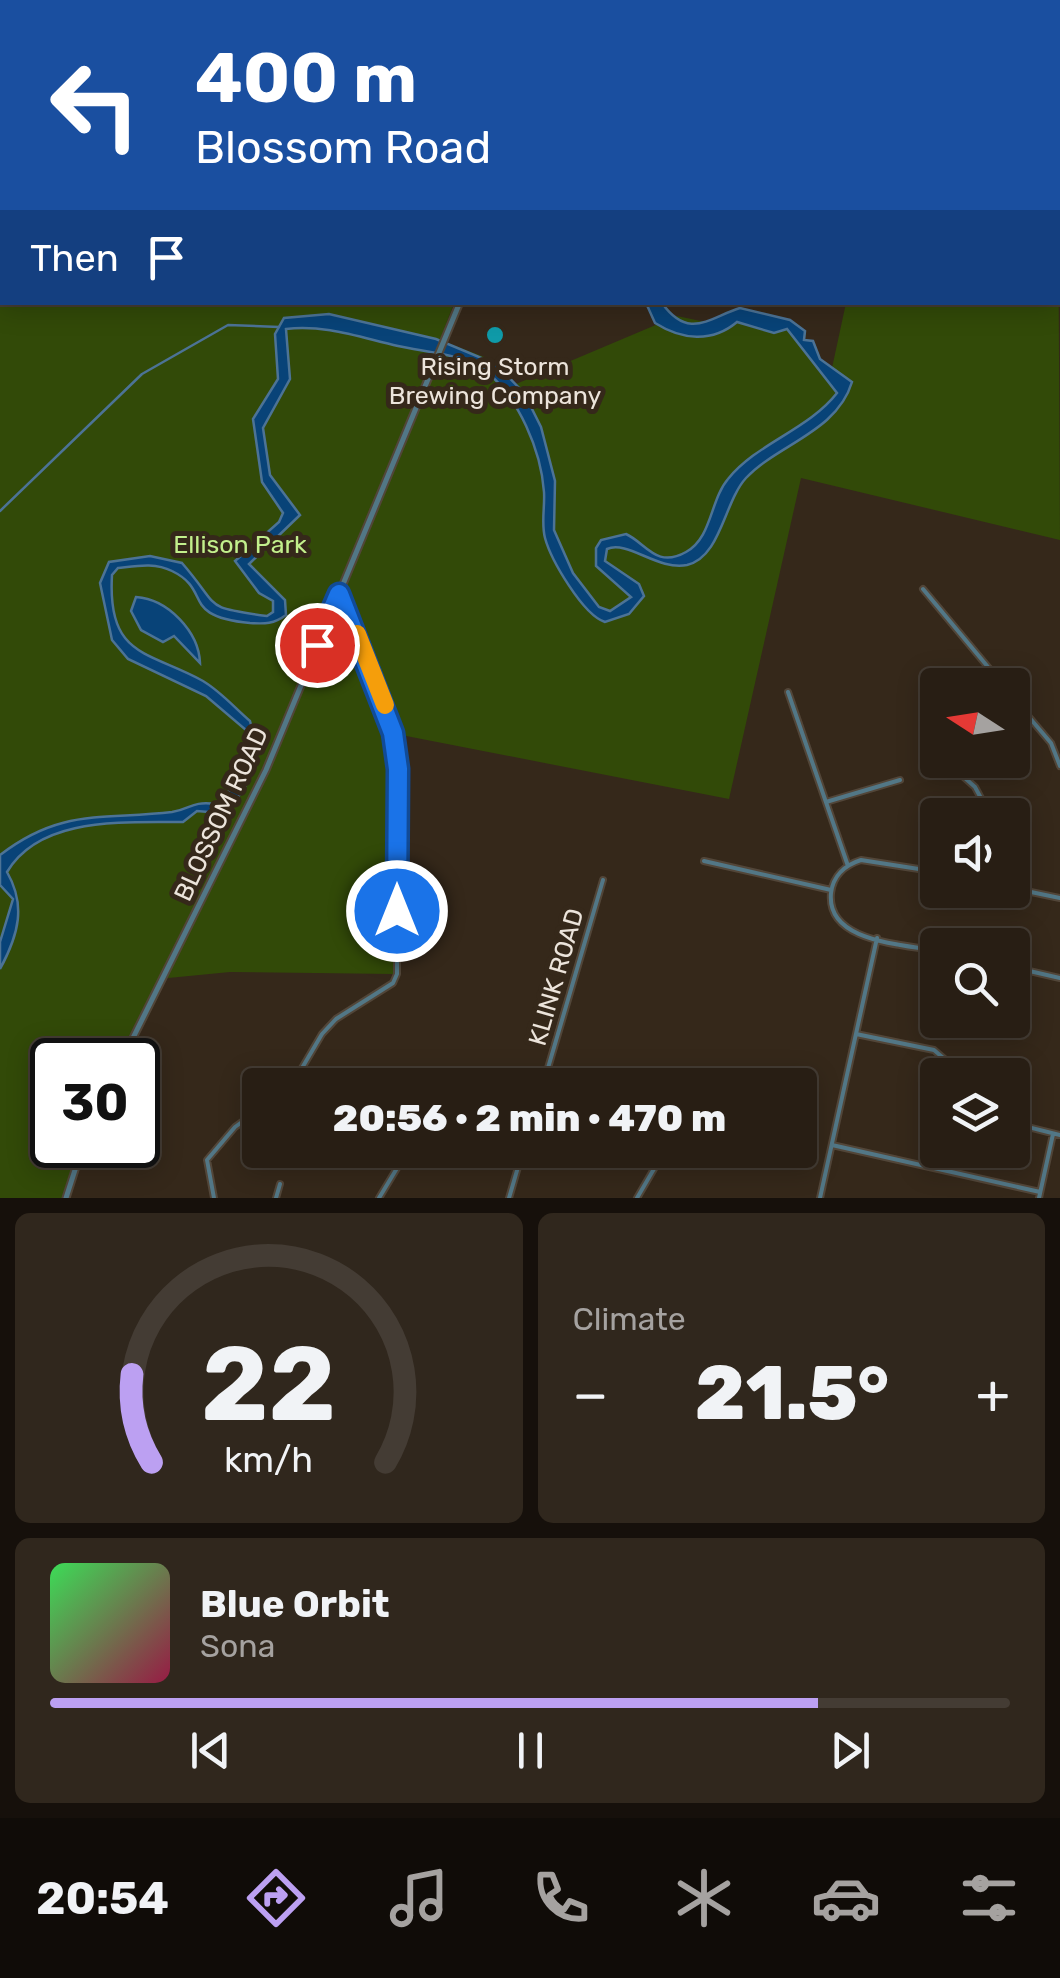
<!DOCTYPE html>
<html lang="en">
<head>
<meta charset="utf-8">
<style>
	body { margin:0; font-family:Rubik,sans-serif; background:#30271d; color:#f1f3f6; height:100vh; display:flex; flex-direction:column; font-size:38px; white-space:nowrap }
	* { box-sizing:border-box; margin:0 }
	p { font-size:32px; color:#a5a2a0 }
	.icon { flex:none; width:55px; height:55px; fill:none; stroke:currentColor; stroke-width:2; stroke-linecap:round; stroke-linejoin:round }
	.map { position:relative; height:1198px; overflow:hidden }
	.drawer { display:flex; flex-direction:column; gap:15px; padding:15px; background:#16100b; flex:1 }
	.drawer>* { flex:none }
	.banner { position:absolute; left:0px; top:0px; width:1060px; height:305px; box-shadow:0 5px 25px #0003,0 0 0 2px #443c34; background:#1a4fa0; color:#fff; overflow:hidden }
	.needle { width:65px; rotate:282deg }
	.tools { position:absolute; left:920px; top:668px; display:grid; gap:20px }
	.tools a { display:grid; place-items:center; width:110px; height:110px; border-radius:10px; background:#281e14; box-shadow:0 5px 25px #0003,0 0 0 2px #443c34; font-size:50px }
	.speed { position:absolute; left:30px; top:1038px; display:flex; gap:20px; font-size:50px; font-weight:700; text-align:center }
	.speed>* { display:grid; place-content:center; width:130px; height:130px; border-radius:50%; background:#281e14; box-shadow:0 5px 25px #0003,0 0 0 2px #443c34; line-height:1 }
	.speed .limit { border:5px solid #111; border-radius:15px; background:#fff; color:#111 }
	.pin { position:absolute; display:grid; place-items:center; width:85px; height:85px; color:#fff; margin:-42px; border:5px solid #fff; border-radius:50%; box-shadow:0 2px 10px #0007 }
	.me { position:absolute; width:110px; margin:-55px; rotate:0deg; stroke-linejoin:round; filter:drop-shadow(0 0 8px #0008) }
	.turn { display:flex; align-items:center; gap:35px; height:210px; padding:0 30px; font-size:45px }
	.turn .icon { width:130px; height:130px; stroke-width:2.5 }
	.turn b { display:block; font-size:70px; line-height:85px }
	.then { display:flex; align-items:center; height:95px; padding:0 30px; background:#0003; gap:20px; font-size:38px }
	.big { font-size:75px; font-weight:800; line-height:1.1 }
	.drawer .widget { flex:1; display:flex; flex-direction:column; justify-content:center; gap:15px; min-width:0; padding:0 35px; border-radius:15px; background:#30271d }
	.drawer .dial { align-items:center; gap:0 }
	.dial svg { height:260px; overflow:visible; fill:none; stroke:#443c34; stroke-width:7; stroke-linecap:round; text-anchor:middle }
	.dial text { fill:#f1f3f6; stroke:none }
	.song { display:flex; align-items:center; gap:30px }
	.cover { width:120px; height:120px; border-radius:15px; background:linear-gradient(135deg,hsl(130 70% 55%),hsl(340 70% 35%)) }
	.played { height:10px; border-radius:5px; background:linear-gradient(90deg,#bca0f2 80%,#443c34 80%) }
	.keys { display:flex; justify-content:space-around; direction:ltr }
	.heat { display:flex; justify-content:space-between; align-items:center; font-size:55px; direction:ltr }
	.drawer .tiles { flex:1; display:grid; gap:15px; grid-template-columns:1fr 1fr }
	.widget:last-child { grid-column:span 2 }
	.trip { position:absolute; left:242px; top:1068px; width:575px; height:100px; border-radius:10px; background:#281e14; box-shadow:0 5px 25px #0003,0 0 0 2px #443c34; font-weight:800; line-height:100px; text-align:center }
	.tab-bar { display:flex; height:160px; justify-content:space-around; align-items:center; background:#100c08; color:#a5a2a0 }
	.tab-bar .icon { width:70px; height:70px }
	.tab-bar .selected { color:#bca0f2 }
	.tab-bar b { font-size:45px; color:#f1f3f6 }
	.map>svg:first-child { display:block }
</style>
</head>
<body>
<div class="map">
<svg width="1060" height="1198" viewBox="0 0 1060 1198">
	<rect width="100%" height="100%" fill="#35281a"/>
	<path fill="#324a08" d="M1058 171 1060 540 801 478 729 799 391 733 395 974 230 972 158 979 117 1060H52V1145H79L62 1198H0V305L454 303 440 340 487 358 516 384 677 316 710 323 740 308 790 320 806 334 803 339 813 341 820 359 832 368 846 303 1058 302Z"/>
	<path fill="#084378" stroke="#4c7396" stroke-width="2.5" d="M646 303H662C689 341 710 317 740 308L790 320 805 331 804 340 813 341 820 359 852 382C837 432 778 444 746 478 724 502 721 557 687 565 658 571 628 540 607 549L605 561 639 584 644 596 629 614 605 622C583 615 551 560 545 538 541 523 545 507 544 492 541 450 519 399 486 371 465 354 424 352 398 346 362 338 324 324 286 329L290 379 263 428 270 475 300 515 249 564 285 600 286 615C274 624 265 624 250 623 179 616 213 591 172 571 155 562 136 566 118 568L112 575C107 658 149 651 203 681 220 691 235 708 250 721 261 758 252 790 221 813L197 811 183 822C127 823 41 815 7 872 26 905 19 934 0 969V942L13 899 0 885V855C61 808 102 820 172 812 192 809 190 801 216 804 242 782 246 763 246 730L206 696 128 659 112 640 100 583 109 562 150 556 182 563C222 609 201 607 267 616L273 612V601L259 593 235 561 279 522 283 513 262 482 253 419 278 379 275 334 284 318 329 314 436 339 496 364 524 393 541 427 555 481 554 530 573 573 599 607 610 611 631 597 596 566V548L601 540 626 534C646 543 656 569 686 552 712 538 710 500 728 479 757 443 808 430 837 393L787 329 774 333 737 322C712 343 682 340 655 323Z
		M136 597C168 599 199 632 200 663L174 636 163 642 141 630 131 611Z"/>
	<g fill="none" stroke-linecap="round" stroke-linejoin="round">
		<path stroke="#4c7396" stroke-width="2.5" d="M0 511 142 374 228 325 279 327"/>
		<defs>
			<path id="minor" d="M1014 0 1021 2
				M462 2 463 0
				M1058 7 1060 8
				M923 589 1003 685
				M788 692 848 866
				M1012 697 1051 743 1060 766
				M957 771 975 787 990 815
				M826 802 900 780
				M704 861 831 890
				M938 872 861 860C845 865 833 876 831 893 826 943 904 944 938 951
				M1012 888 1060 898
				M1012 967 1060 978
				M856 1034 934 1050 963 1075
				M545 1076 580 1085
				M292 1085 322 1034 336 1019 393 983 397 974 398 769 393 733 340 596
				M543 1085 603 880
				M1012 1123 1060 1135
				M832 1145 1040 1192
				M214 1198 207 1160 235 1127 260 1109
				M276 1198 280 1184
				M379 1198 408 1150
				M509 1198 523 1150
				M637 1198 665 1150
				M820 1198 877 938
				M1039 1198 1053 1134"/>
			<path id="tertiary" d="M210 0 213 2
				M122 1060 266 770 460 302
				M66 1198 83 1145"/>
		</defs>
		<use href="#minor" stroke="#524639" stroke-width="8"/>
		<use href="#tertiary" stroke="#524639" stroke-width="9"/>
		<use href="#minor" stroke="#527786" stroke-width="4"/>
		<use href="#tertiary" stroke="#527786" stroke-width="5"/>
	</g>
	<g fill="none" stroke-linecap="round" stroke-linejoin="round">
		<defs>
			<path id="route" d="M317 645 339 594 393 733 398 769 397 911"/>
		</defs>
		<use href="#route" stroke="#114b97" stroke-width="25"/>
		<use href="#route" stroke="#1a73e8" stroke-width="18"/>
		<path stroke="#f59e0b" stroke-width="18" d="M357 634 385 705"/>
	</g>
	<circle fill="#0f9aa8" stroke="#35281a" stroke-width="4" cx="495" cy="335" r="10"/>
	<g text-anchor="middle" dominant-baseline="central" stroke-width="10" stroke-linejoin="round" paint-order="stroke">
		<g font-size="25" fill="#ece4db" stroke="#35281a">
			<text x="495" y="366">Rising Storm<tspan x="495" dy="29">Brewing Company</tspan></text>
		</g>
		<g font-size="25" fill="#c2ef8c" stroke="#35281a">
			<text x="240" y="544">Ellison Park</text>
		</g>
		<g font-size="25" fill="#ece4db" stroke="#35281a">
			<text transform="translate(221 814) rotate(-65)">BLOSSOM ROAD</text>
			<text transform="translate(556 977) rotate(-74)">KLINK ROAD</text>
		</g>
	</g>
</svg>
<div class="tools">
<a><svg class="needle" viewBox="-14 -14 28 28"><path d="M0-13l5 13h-10z" fill="#e53935"/><path d="M0 13l5-13h-10z" fill="#a5a2a0"/></svg></a>
<a><svg class="icon" aria-label="sound" viewBox="0 0 24 24"><path d="M4 9h4l5-4v14l-5-4H4zM17 9q2 3 0 6"/></svg></a>
<a><svg class="icon" aria-label="search" viewBox="0 0 24 24"><circle cx="10" cy="10" r="6"/><path d="M15 15l6 6"/></svg></a>
<a><svg class="icon" aria-label="layers" viewBox="0 0 24 24"><path d="M12 4l9 5-9 5-9-5zM3 14l9 5 9-5"/></svg></a>
</div>
<div class="speed"><div class="limit">30</div></div>
<div class="pin" style="left:317px;top:645px;background:#d93025"><svg class="icon" aria-label="arrive" viewBox="0 0 24 24"><path d="M6 21V4h12l-3 4 3 4H6"/></svg></div>
<svg class="me" style="left:397px;top:911px" viewBox="-20 -20 40 40"><circle r="17" fill="#1a73e8" stroke="#fff" stroke-width="3"/><path d="M0-11L8 9 0 5-8 9z" fill="#fff"/></svg>
<div class="trip">20:56 · 2 min · 470 m</div>
<div class="banner">
<div class="turn"><svg class="icon" aria-label="left" viewBox="0 0 24 24"><path d="M17 20v-9H6M10 6l-5 5 5 5"/></svg><div><b>400 m</b>Blossom Road</div></div>
<div class="then">Then<svg class="icon" aria-label="arrive" viewBox="0 0 24 24"><path d="M6 21V4h12l-3 4 3 4H6"/></svg></div>
</div>
</div>
<section class="drawer">
<div class="tiles">
<div class="widget dial"><svg viewBox="0 0 100 80">
<path d="M14 69A42 42 0 1 1 86 69"/>
<path d="M14 69A42 42 0 0 1 8 42" stroke="#bca0f2"/>
<text x="50" y="56" font-size="32" font-weight="700">22</text>
<text x="50" y="72" font-size="11">km/h</text>
</svg></div>
<div class="widget"><p>Climate</p>
<div class="heat"><a>−</a><b class="big">21.5°</b><a>+</a></div>
</div>
<div class="widget">
<div class="song"><i class="cover"></i><div><b>Blue Orbit</b><p>Sona</p></div></div>
<div class="played"></div>
<div class="keys"><svg class="icon" aria-label="previous" viewBox="0 0 24 24"><path d="M18 5L8 12l10 7zM5 5v14"/></svg><svg class="icon" aria-label="pause" viewBox="0 0 24 24"><path d="M8 5v14M16 5v14"/></svg><svg class="icon" aria-label="next" viewBox="0 0 24 24"><path d="M6 5l10 7-10 7zM19 5v14"/></svg></div>
</div>
</div>
</section>
<nav class="tab-bar">
<b>20:54</b>
<svg class="icon selected" aria-label="directions" viewBox="0 0 24 24"><path d="M12 3l9 9-9 9-9-9zM9 14v-3h6M13 9l2 2-2 2"/></svg>
<svg class="icon" aria-label="music" viewBox="0 0 24 24"><path d="M9 18V5l10-2v13"/><circle cx="6" cy="18" r="3"/><circle cx="16" cy="16" r="3"/></svg>
<svg class="icon" aria-label="phone" viewBox="0 0 24 24"><path d="M5 4h4l2 5-3 2q2 4 5 5l2-3 5 2v4C11 20 4 13 5 4z"/></svg>
<svg class="icon" aria-label="climate" viewBox="0 0 24 24"><path d="M12 3v18M4 7l16 10M4 17L20 7"/></svg>
<svg class="icon" aria-label="car" viewBox="0 0 24 24"><path d="M5 17H2v-5l4-1 3-4h7l3 4 3 1v5h-3M9 17h6M6 11h13"/><circle cx="7" cy="17" r="2"/><circle cx="17" cy="17" r="2"/></svg>
<svg class="icon" aria-label="filters" viewBox="0 0 24 24"><path d="M4 7h16M4 17h16"/><circle cx="9" cy="7" r="2"/><circle cx="15" cy="17" r="2"/></svg>
</nav>
</body>
</html>
